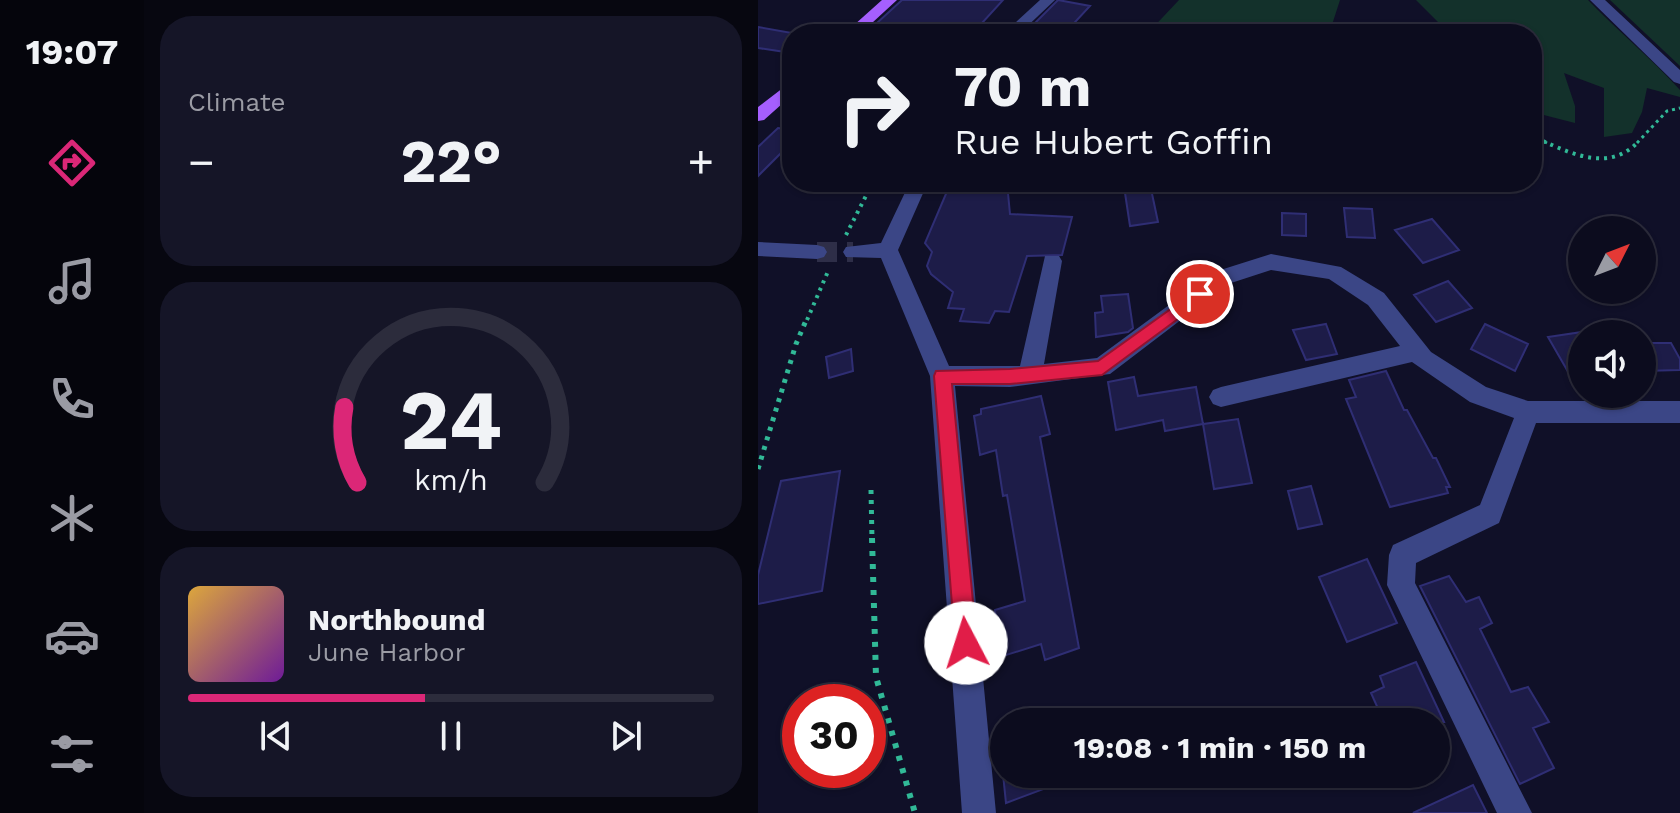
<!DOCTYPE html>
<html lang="en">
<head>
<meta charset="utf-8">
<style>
	body { margin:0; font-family:"Work Sans",sans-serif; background:#151527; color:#f1f3f6; height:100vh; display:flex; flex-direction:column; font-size:30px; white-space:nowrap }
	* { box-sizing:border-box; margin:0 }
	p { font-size:26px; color:#9a9ba4 }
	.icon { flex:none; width:44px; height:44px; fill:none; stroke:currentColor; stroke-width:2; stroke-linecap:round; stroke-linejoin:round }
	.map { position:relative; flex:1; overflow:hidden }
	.sheet { display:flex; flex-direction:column; gap:16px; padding:16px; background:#070710; width:614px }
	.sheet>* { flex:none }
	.guide { position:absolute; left:24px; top:24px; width:760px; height:168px; border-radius:32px; box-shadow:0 2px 6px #0004,0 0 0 2px #2c2c3c; background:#0c0c1e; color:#f1f3f6; overflow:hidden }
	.needle { width:52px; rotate:48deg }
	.controls { position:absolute; left:810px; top:216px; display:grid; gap:16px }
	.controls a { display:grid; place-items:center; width:88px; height:88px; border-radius:50%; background:#0c0c1e; box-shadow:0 2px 6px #0004,0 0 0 2px #2c2c3c; font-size:40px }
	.speed { position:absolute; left:24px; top:684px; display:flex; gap:16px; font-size:40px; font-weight:700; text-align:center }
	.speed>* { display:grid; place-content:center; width:104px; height:104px; border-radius:50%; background:#0c0c1e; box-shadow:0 2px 6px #0004,0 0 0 2px #2c2c3c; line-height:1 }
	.speed .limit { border:12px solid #d22; background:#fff; color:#111 }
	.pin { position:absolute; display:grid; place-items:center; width:68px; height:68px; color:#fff; margin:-34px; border:4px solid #fff; border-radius:50%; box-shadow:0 2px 8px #0007 }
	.me { position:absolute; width:88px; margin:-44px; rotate:355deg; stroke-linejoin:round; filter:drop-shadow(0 0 6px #0008) }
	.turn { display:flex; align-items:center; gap:28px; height:168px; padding:0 40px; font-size:36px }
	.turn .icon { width:104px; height:104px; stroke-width:2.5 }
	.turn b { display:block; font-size:56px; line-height:68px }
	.big { font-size:60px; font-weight:700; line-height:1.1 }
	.sheet .card { flex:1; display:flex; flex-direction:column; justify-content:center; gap:12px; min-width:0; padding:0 28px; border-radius:32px; background:#151527 }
	.sheet .dial { align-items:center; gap:0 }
	.dial svg { height:208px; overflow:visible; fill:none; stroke:#2c2c3c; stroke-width:7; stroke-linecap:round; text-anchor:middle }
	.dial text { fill:#f1f3f6; stroke:none }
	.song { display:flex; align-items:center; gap:24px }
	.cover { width:96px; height:96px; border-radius:12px; background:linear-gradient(135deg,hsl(40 70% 55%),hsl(280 70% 35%)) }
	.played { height:8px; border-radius:4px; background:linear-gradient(90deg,#db2777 45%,#2c2c3c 45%) }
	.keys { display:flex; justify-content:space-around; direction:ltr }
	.heat { display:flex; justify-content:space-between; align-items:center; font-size:44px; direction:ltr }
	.trip { position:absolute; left:232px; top:708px; width:460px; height:80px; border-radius:40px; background:#0c0c1e; box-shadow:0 2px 6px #0004,0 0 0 2px #2c2c3c; font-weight:700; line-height:80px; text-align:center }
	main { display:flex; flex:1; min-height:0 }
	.tabs { display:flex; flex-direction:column; width:144px; justify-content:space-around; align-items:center; background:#05050c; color:#9a9ba4 }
	.tabs .icon { width:56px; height:56px }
	.tabs .current { color:#db2777 }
	.tabs b { font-size:36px; color:#f1f3f6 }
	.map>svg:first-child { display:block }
</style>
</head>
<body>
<main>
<nav class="tabs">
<b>19:07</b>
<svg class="icon current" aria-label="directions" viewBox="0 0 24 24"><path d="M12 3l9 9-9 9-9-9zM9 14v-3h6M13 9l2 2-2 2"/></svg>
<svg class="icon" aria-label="music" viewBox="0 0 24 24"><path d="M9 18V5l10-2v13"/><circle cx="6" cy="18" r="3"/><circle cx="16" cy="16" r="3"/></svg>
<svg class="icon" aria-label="phone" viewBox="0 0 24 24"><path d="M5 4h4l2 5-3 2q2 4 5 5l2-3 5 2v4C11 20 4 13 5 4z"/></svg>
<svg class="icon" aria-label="climate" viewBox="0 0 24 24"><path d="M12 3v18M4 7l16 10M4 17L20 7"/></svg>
<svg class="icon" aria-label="car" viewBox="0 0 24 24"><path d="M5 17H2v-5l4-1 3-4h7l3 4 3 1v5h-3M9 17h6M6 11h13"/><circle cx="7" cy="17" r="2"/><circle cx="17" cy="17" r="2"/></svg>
<svg class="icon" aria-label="filters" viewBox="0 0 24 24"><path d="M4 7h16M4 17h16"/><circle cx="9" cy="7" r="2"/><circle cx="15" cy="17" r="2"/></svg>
</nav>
<section class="sheet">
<div class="card"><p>Climate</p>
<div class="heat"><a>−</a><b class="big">22°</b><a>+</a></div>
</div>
<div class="card dial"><svg viewBox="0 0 100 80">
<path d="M14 69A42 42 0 1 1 86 69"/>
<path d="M14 69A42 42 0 0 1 9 40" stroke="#db2777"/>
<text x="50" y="56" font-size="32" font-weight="700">24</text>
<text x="50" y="72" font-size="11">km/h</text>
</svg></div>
<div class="card">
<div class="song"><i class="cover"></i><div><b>Northbound</b><p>June Harbor</p></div></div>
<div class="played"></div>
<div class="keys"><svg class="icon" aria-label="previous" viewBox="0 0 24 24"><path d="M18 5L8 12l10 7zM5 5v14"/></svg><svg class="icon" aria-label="pause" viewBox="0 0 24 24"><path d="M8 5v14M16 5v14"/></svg><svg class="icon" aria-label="next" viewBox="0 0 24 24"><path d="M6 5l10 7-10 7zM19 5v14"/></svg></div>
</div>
</section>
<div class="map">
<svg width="922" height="813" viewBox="0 0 922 813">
	<rect width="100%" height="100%" fill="#101028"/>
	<path fill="#13312b" d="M421 0H582L571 34H389Z
		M658 0H830C860 31 893 58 922 90V97L889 88 884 112 874 133 846 137V88L806 73 817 106V123L774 112V34H692Z
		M852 0H922V66Z"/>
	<path fill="#1d1c48" stroke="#2f2e74" stroke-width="2" d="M144 0H245L214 34H107Z
		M300 0 332 6 306 34H266Z
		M0 27 34 33V53L0 48Z
		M20 128 34 130V142L0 176V147Z
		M193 182 249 183 252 214 314 217 304 255 269 256 251 312 237 311 231 323 202 321 206 309 190 308 195 292 173 274 169 266 174 252 167 243Z
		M393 189 400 222 372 226 367 193Z
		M586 208 614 209 617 238 589 237Z
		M524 213 548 214V236L524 235Z
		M674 219 701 250 665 263 637 230Z
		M690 281 714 308 678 322 656 295Z
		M370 294 375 328 370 332 338 337 337 313 345 312 343 296Z
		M568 324 579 354 548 360 535 330Z
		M727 324 770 344 757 371 713 349Z
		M824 332V396L790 337Z
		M884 343H913L922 359V370L884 371Z
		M93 349 95 371 71 378 68 357Z
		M628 371 646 410H649L675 458H678L692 487H688L690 493 632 507 588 399 598 397 591 380Z
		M376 377 380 396 438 387 445 424 480 419 494 483 456 489 445 424 407 431 405 420 358 430 350 382Z
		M283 396 292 434 282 437 321 648 287 660 283 644 242 657 237 610 267 601 249 495 245 496 238 450 222 455 216 416 223 414V409Z
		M82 471 64 591 0 604V575L23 481Z
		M553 486 564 524 540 529 530 491Z
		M609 559 639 623 589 642 561 577Z
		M691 576 708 602 721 597 734 623 722 629 753 692 770 687 791 722 775 728 796 768 762 784 662 586Z
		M658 662 686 722H626L613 693 626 687 622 676Z
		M245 774H320V776L248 803Z
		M715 785 729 813H655Z"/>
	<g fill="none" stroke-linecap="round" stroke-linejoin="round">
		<path stroke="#2e2e48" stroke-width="20" stroke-dasharray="20 10" stroke-linecap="butt" d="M59 252H95"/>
		<path stroke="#31b997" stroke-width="3" stroke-dasharray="3 4" stroke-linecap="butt" d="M774 136 789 143
			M879 143 909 111 922 108"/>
		<path stroke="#31b997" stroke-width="4" stroke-dasharray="3 5" stroke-linecap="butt" d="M785 141C818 156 853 171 881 141
			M88 235 115 182
			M49 320 71 269"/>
		<path stroke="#31b997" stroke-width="5" stroke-dasharray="4 6" stroke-linecap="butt" d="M0 469 38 344 49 318
			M113 490 114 540"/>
		<path stroke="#31b997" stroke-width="6" stroke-dasharray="5 8" stroke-linecap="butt" d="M114 538 118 677 157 813"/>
		<path fill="#3b4686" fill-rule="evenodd" d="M282 0H297L261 34H245Z
			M832 0H847L922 70V84L916 82Z
			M152 182H170L140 250 191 366H262L287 256H301L304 261 286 364 339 358 456 272 513 254 583 267 626 293 673 352 728 387 770 401H922V423H778L741 523 658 563 657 583 774 813H739L629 585 631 555 635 545 722 505 756 418 712 402 654 362 463 407 455 404 451 397 455 390 463 387 642 346 610 305 571 279 513 270 470 284 352 374 252 387 197 386 238 813H204L172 376 123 258 88 257 85 252 88 247 123 243Z
			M0 242 59 245 66 247 69 252 66 257 59 259 0 256Z"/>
		<path fill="#a55ffe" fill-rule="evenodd" d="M124 0H139L102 34H86Z
			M34 81V95L6 120 0 121V107Z"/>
	</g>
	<path fill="#e11d48" stroke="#92132f" stroke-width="2" d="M442 288 447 290V299L344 375 252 384H194L219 643 216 651 208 655 200 651 197 643 176 376 178 371 252 369 340 361Z"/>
</svg>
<div class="controls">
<a><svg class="needle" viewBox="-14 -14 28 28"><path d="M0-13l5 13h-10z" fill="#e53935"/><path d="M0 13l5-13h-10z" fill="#9a9ba4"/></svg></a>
<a><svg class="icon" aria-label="sound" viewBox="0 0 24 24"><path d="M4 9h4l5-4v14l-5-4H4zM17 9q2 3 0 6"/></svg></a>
</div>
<div class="speed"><div class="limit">30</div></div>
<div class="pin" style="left:442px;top:294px;background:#d93025"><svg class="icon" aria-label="arrive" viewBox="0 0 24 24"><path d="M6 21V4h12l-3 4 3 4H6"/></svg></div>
<svg class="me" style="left:208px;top:643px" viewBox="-20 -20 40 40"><circle r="19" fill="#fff"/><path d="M0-13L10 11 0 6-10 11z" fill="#e11d48"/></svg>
<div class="trip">19:08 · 1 min · 150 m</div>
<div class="guide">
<div class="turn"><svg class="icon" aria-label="right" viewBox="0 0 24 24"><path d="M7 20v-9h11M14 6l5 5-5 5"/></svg><div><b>70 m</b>Rue Hubert Goffin</div></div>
</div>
</div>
</main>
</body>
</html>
